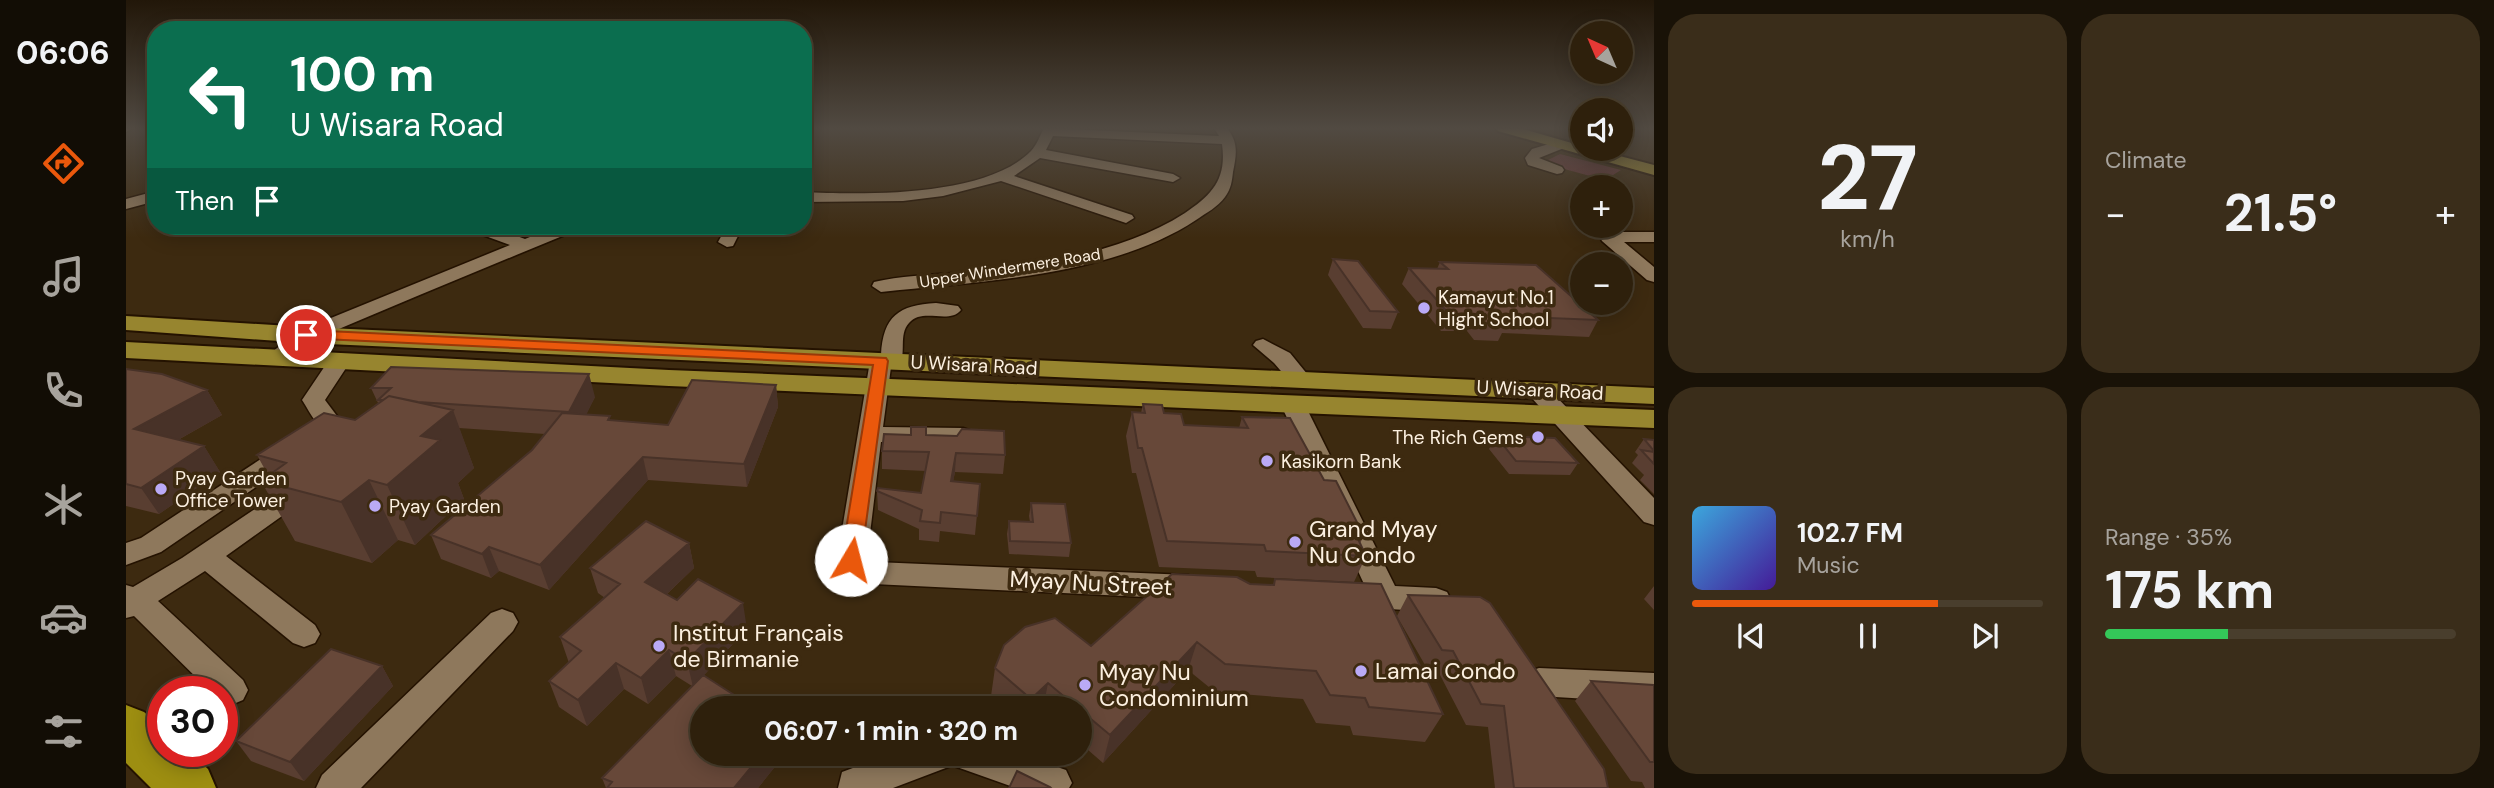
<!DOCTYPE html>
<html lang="en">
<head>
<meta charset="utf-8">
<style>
	body { margin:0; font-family:"DM Sans",sans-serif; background:#3a2d1a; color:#f1f3f6; height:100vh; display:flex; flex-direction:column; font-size:26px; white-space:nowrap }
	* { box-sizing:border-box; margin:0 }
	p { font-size:23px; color:#a7a39d }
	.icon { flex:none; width:38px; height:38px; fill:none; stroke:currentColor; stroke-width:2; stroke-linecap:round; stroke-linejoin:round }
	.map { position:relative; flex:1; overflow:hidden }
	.panel { display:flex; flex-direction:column; gap:14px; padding:14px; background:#191207; width:840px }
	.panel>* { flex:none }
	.hud { position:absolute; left:21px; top:21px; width:665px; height:214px; border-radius:28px; box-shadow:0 4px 18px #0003,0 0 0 2px #493e2d; background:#0b6e4f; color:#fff; overflow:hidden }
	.needle { width:46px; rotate:316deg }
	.controls { position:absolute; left:1444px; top:21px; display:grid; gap:14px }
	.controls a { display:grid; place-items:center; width:63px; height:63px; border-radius:50%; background:#2e200c; box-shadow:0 4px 18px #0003,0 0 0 2px #493e2d; font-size:35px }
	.speed { position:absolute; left:21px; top:676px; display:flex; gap:14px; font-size:35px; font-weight:700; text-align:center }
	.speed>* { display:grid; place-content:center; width:91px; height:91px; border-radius:50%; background:#2e200c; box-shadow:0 4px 18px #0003,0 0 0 2px #493e2d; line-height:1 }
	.speed .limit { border:10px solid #d22; background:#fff; color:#111 }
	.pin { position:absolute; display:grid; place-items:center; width:60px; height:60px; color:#fff; margin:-30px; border:4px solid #fff; border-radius:50%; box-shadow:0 2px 7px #0007 }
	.me { position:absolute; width:77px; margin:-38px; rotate:8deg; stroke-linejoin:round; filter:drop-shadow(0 0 5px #0008) }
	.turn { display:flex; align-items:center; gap:24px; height:147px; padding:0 28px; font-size:32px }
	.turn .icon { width:91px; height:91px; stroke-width:2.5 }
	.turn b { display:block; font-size:49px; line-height:60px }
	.then { display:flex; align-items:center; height:66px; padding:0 28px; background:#0003; gap:14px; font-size:26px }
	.big { font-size:52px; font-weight:700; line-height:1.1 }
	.panel .widget { flex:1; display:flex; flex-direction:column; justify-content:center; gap:10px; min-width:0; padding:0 24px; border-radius:28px; background:#3a2d1a }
	.panel .dial { align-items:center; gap:0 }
	.dial b { font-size:91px; line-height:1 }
	.song { display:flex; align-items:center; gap:21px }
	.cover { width:84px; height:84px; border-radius:10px; background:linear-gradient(135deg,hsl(200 70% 55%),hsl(260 70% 35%)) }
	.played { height:7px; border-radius:4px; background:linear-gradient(90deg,#ea580c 70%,#493e2d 70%) }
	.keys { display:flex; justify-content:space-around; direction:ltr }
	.heat { display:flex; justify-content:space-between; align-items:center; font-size:38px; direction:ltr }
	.charge { height:10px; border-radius:5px; background:linear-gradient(90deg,#34c759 35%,#493e2d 0) }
	.panel .tiles { flex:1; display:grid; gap:14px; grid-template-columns:repeat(2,1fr) }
	.trip { position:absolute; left:564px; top:696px; width:402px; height:70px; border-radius:35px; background:#2e200c; box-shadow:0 4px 18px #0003,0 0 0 2px #493e2d; font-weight:700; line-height:70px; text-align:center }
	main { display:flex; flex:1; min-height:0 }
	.tabs { display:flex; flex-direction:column; width:126px; justify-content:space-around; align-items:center; background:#120d05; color:#a7a39d }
	.tabs .icon { width:49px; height:49px }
	.tabs .selected { color:#ea580c }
	.tabs b { font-size:32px; color:#f1f3f6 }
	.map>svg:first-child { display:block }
</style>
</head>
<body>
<main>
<nav class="tabs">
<b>06:06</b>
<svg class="icon selected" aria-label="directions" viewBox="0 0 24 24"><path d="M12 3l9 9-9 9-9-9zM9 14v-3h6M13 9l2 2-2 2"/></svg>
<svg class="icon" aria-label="music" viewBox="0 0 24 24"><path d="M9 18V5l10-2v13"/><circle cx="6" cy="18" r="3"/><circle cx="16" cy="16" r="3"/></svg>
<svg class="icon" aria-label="phone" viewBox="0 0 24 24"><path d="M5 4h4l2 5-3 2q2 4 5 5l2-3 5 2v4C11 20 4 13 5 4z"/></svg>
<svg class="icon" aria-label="climate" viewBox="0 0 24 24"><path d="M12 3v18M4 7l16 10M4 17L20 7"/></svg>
<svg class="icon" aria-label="car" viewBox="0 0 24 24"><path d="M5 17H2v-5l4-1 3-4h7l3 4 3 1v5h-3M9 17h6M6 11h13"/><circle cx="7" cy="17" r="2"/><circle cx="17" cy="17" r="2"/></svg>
<svg class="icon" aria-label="filters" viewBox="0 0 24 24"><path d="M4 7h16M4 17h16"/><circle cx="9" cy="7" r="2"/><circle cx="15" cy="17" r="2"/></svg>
</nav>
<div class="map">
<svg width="1528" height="788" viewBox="0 0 1528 788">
	<rect width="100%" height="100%" fill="#3d2a10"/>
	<path fill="#683739" d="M1434 154 1495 170 1479 180 1416 163Z"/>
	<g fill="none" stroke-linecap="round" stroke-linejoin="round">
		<defs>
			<path id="minor" d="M0 128H7L0 132Z
				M21 128H30V132L22 131Z
				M677 128H686L677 133Z
				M918 128 1093 136 1088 128H1101C1112 142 1111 153 1107 172 1106 181 1105 189 1099 197 1092 207 1080 213 1070 220 984 277 855 281 755 292L746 286 748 282C774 276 802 275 828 273 905 265 992 256 1059 213 1086 195 1101 179 1096 144L927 136 920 150 1047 174 1054 178 1047 182 914 158 888 176 1006 215 1008 218 1000 223 875 181 817 196 777 201 677 202V192C738 195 860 197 905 151 911 145 914 135 918 128Z
				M1433 141 1440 145 1438 148 1413 158 1436 167 1438 170 1436 173 1431 174 1402 165 1399 158 1406 149Z
				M30 191V201L0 209V199Z
				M341 226H364L399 239 431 226H453L451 230C368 264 284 299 201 334 182 342 161 369 140 364L137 359 173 331 384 245 343 230Z
				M601 226H617L607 246 601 247 592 242Z
				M1482 232H1528V242H1498L1528 267V282L1521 280 1476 241 1474 237Z
				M810 303 832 306 835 310C823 325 797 307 783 323 772 335 781 353 773 366L765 367 757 427 837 428 846 431 849 436 846 441 837 444 755 442 741 559 749 562 1062 575 1073 579 1077 587 1073 595 1062 599 747 584 721 575 711 560 744 361 747 356 755 355C757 316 773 305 810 303Z
				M1137 339 1164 353 1186 380 1183 385H1167L1148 363 1127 345 1130 341Z
				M213 356 221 357 224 362 199 400 220 428 216 433C195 439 186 415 176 400L205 357Z
				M1411 383 1419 385 1528 498V525L1518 522 1403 395 1400 390 1403 385Z
				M1167 398 1175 400 1179 405 1269 586 1310 588 1321 592 1325 600 1321 608 1310 612 1233 607 1222 603 1218 595 1222 587 1238 584 1155 405 1159 400Z
				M162 445 171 447 174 453 171 459 35 552 0 565V543L15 538 153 447Z
				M175 481 184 484 188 490 184 496 100 556 189 625 194 634 189 643 178 647 167 643 79 571 32 601 117 680 122 690 117 700 105 705 96 701V691H84L8 616 0 618V585L7 587 56 558 166 484Z
				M376 609 387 613 392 622 387 631 235 788H190L196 775 365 613Z
				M1413 668 1528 673V703L1413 696 1401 692 1396 682 1401 672Z
				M765 754H893L940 770 946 783 943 788H890L828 766 826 762 825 766 767 788H712L716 772Z"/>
			<path id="major" d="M1370 128H1394L1456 146V149H1467L1528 165V175L1372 131Z
				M0 316 180 327 1528 388V404L180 343 0 330Z
				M0 342 543 370 1528 410V428L543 386 0 358Z"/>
			<path id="highway" d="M0 705 18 712 37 728V751H62L82 769 90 788H25L0 763Z"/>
		</defs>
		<use href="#minor" stroke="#241200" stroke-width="3"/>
		<use href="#major" stroke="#241200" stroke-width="4"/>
		<use href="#highway" stroke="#241200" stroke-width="4"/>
		<use href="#minor" fill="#8e785c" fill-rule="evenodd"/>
		<use href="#major" fill="#97852f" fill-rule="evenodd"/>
		<use href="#highway" fill="#9d8e11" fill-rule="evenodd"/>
	</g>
	<path fill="#593e31" d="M1207 259 1272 312 1265 329 1237 328 1202 275Z
		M1314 262 1472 320 1463 337 1376 333 1372 341 1348 340 1341 331H1315L1276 284 1283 268 1311 269Z
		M0 369 81 390 96 415 52 440 78 446 94 472 33 514 0 506Z
		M650 385 652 407 621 487 522 480 423 590 373 571 365 578 315 559 305 535 406 450 419 434 333 428 348 468 332 483 338 499 289 545 272 540 246 563 169 541 135 481 142 475 131 455 229 420 252 403 245 388 469 397 460 414 485 420 542 425Z
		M1017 404 1038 413 1058 425 1113 428 1116 417 1198 480 1238 536 1234 543 1240 556 1228 582 1131 577 1129 571 1033 567 1010 473H1006L1000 436 1006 412 1015 413Z
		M785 435H800L879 455 877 474 829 472 827 481 854 484 849 535 814 531 813 542 793 540V529L752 510 751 491 795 493 800 471 756 469V451Z
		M1370 436 1452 463 1444 475 1383 474 1363 449Z
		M1518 439 1528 440V494L1514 480 1518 475 1506 463 1512 455 1509 452Z
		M905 503 945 543 943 557 883 554 881 534 883 521 904 522 903 516Z
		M563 543 568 568 541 594 551 600 621 629 578 675 659 754 632 788H480L476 778 566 686 550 676 522 704 498 689 461 726 433 707 423 681 443 663 434 637 479 598 472 593 464 568Z
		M1149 579 1271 616 1282 595 1482 788H1369L1362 727 1340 725 1313 673 1303 672 1272 618 1317 714 1299 742 1227 735 1224 726 1190 723 1177 699 1089 692 1062 670 977 763 954 743V709H880L865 696 869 668 965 646 1124 584 1147 585Z
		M1528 586V610L1518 599Z
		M256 666 267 686 178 781 125 761 110 741Z
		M1465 681 1528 685V788H1519L1516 782 1505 781 1449 701Z"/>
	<path fill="#483228" d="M463 374 469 397 450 436 443 412Z
		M650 385 652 407 621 487 618 464Z
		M81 390 96 415 25 455 8 429Z
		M327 410 348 468 332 483 338 499 289 545 261 485 295 436Z
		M78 446 94 472 33 514 15 488Z
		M830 453 829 472 824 500 825 481Z
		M517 457 522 480 423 590 414 565Z
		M243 480 272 540 246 563 215 502Z
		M563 543 568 568 526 608 519 582Z
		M363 547 373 571 365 578 356 554Z
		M617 603 621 629 567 687 561 661Z
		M1071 642 1062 670 977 763 984 735Z
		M543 650 550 676 522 704 515 678Z
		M490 663 498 689 461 726 452 700Z
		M256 666 267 686 178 781 164 762Z
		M922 683 917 709H904L905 699Z
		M636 754H659L632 788H608Z"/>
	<path fill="#674839" stroke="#483228" stroke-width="2" d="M1207 259 1232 261 1272 312 1244 311Z
		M1314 262 1410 265 1472 320 1373 316 1381 324 1357 323 1349 315 1323 314 1283 268 1322 269Z
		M265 367 463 374 443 412 292 402 263 396 257 400H252L265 388H245Z
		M0 369 36 374 81 390 8 429 78 446 15 488 0 484Z
		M566 380 650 385 618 464 517 457 414 565 363 547 356 554 305 535 406 450 436 413 484 416 482 420 542 425Z
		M263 396 327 410 295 436 314 440 261 485 243 480 215 502 135 481 160 463 131 455 198 413 229 420Z
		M1017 404 1036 405 1038 413 1055 414 1058 425 1122 428 1116 417 1164 418 1198 480 1210 481 1238 536 1232 539 1240 556 1140 551 1138 545 1041 541 1016 448H1012L1006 412 1019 413Z
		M785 427H800V435L831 436 836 429 878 431 879 455 830 453 825 481 854 484 851 516 815 512 814 523 794 521 796 510 751 491 752 488 795 493 803 452 756 451 758 434 785 435Z
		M1370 436 1429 438 1452 463 1390 461Z
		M1518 439 1528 440V451Z
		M1515 450 1528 452V464Z
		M905 503 939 504 945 543 884 541 883 521 907 522Z
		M520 521 563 543 519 582 551 600 572 579 617 603 561 661 543 650 515 678 490 663 452 700 423 681 455 651 434 637 494 584 464 568Z
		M1046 574 1111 577 1124 584 1148 585 1149 579 1255 584 1317 714 1243 707 1239 698 1204 695 1190 671 1099 664 1071 642 984 735 922 683 905 699 869 668 878 645 899 627 929 618 965 646Z
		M1282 595 1354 597 1364 603 1478 769 1482 788H1388L1378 706 1355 704 1327 651 1316 650Z
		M205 649 256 666 164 762 110 741Z
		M577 675 630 709H576V754H636L608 788H481L486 782 476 778Z
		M1465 681 1528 685V762H1524Z
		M891 771 924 787 925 788H883Z"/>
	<linearGradient id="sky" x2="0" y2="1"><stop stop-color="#221709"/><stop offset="0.54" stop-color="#514a42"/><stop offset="1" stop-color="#514a42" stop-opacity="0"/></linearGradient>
	<rect width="1528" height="238" fill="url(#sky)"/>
	<path fill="#ea580c" stroke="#983908" stroke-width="2" d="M180 330 760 358 762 361 735 560 732 566 725 568 718 566 715 560 747 365 175 338 173 335 175 332Z"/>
	<g fill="#baaaf6" stroke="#3d2a10" stroke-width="2.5">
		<circle cx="1298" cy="308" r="7"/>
		<circle cx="1412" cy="437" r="7"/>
		<circle cx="1141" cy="461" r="7"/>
		<circle cx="35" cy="489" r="7"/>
		<circle cx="249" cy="506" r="7"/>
		<circle cx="1169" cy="542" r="7"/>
		<circle cx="533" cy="646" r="7"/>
		<circle cx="1235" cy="671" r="7"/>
		<circle cx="959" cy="685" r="7"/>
	</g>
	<g text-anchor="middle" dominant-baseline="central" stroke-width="7" stroke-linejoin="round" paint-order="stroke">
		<g font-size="16" fill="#fcf0e0" stroke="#3d2a10">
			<text transform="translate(884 268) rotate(-9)">Upper Windermere Road</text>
		</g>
		<g font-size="19" fill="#fcf0e0" stroke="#3d2a10" text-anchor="start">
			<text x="1312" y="297">Kamayut No.1<tspan x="1312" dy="22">Hight School</tspan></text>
			<text x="1398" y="437" text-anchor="end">The Rich Gems</text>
			<text x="1155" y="461">Kasikorn Bank</text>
			<text x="49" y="478">Pyay Garden<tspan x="49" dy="22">Office Tower</tspan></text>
			<text x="263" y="506">Pyay Garden</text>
		</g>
		<g font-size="19" fill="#fcf0e0" stroke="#3d2a10">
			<text transform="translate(848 365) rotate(3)">U Wisara Road</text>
			<text transform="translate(1414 390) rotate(3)">U Wisara Road</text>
		</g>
		<g font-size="23" fill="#fcf0e0" stroke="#3d2a10" text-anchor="start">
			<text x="1183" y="529">Grand Myay<tspan x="1183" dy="26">Nu Condo</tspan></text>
			<text x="547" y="633">Institut Français<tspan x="547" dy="26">de Birmanie</tspan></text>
			<text x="1249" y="671">Lamai Condo</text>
			<text x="973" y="672">Myay Nu<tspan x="973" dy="26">Condominium</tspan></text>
		</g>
		<g font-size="23" fill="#fcf0e0" stroke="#3d2a10">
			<text transform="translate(965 583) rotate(3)">Myay Nu Street</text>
		</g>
	</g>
</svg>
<div class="controls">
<a><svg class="needle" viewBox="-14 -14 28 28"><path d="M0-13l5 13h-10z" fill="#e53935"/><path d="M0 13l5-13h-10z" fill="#a7a39d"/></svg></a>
<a><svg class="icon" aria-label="sound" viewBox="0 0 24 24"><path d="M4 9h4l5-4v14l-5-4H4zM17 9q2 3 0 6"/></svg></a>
<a>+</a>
<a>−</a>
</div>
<div class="speed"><div class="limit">30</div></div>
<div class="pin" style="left:180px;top:335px;background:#d93025"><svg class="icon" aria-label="arrive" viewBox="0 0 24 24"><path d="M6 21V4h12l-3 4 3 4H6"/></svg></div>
<svg class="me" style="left:725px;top:560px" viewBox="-20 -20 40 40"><circle r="19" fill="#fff"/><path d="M0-13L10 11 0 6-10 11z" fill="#ea580c"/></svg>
<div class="trip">06:07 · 1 min · 320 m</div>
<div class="hud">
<div class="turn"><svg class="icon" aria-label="left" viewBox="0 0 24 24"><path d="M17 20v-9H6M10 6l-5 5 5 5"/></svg><div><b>100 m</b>U Wisara Road</div></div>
<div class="then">Then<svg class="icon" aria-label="arrive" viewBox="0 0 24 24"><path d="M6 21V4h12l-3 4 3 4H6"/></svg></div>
</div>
</div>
<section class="panel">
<div class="tiles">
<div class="widget dial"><b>27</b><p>km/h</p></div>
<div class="widget"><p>Climate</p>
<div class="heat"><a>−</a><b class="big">21.5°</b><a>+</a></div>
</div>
<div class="widget">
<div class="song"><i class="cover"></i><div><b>102.7 FM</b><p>Music</p></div></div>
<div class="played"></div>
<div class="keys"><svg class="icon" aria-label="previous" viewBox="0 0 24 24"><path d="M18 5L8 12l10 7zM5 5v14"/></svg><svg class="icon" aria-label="pause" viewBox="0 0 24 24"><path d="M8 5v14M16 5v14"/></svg><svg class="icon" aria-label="next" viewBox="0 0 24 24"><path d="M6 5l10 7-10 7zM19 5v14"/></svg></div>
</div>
<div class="widget"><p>Range · 35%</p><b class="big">175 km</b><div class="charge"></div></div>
</div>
</section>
</main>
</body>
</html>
